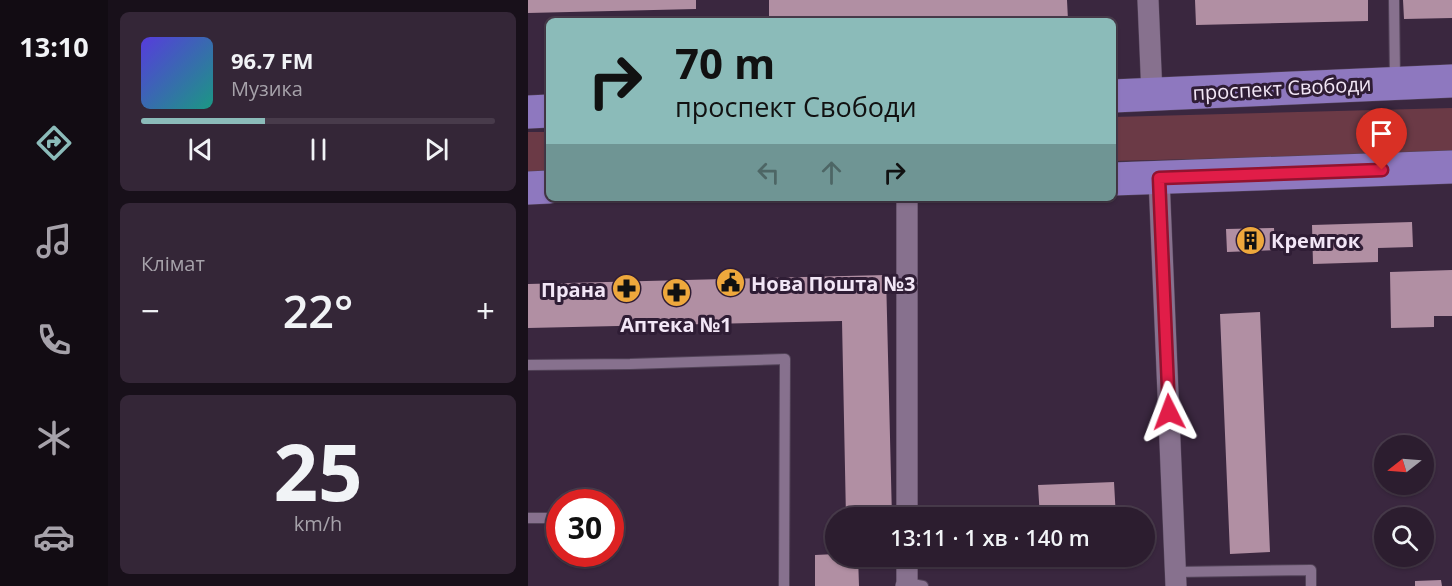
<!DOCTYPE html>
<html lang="uk">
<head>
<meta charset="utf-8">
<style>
	body { margin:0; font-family:"Open Sans",sans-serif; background:#342637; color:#f1f3f6; height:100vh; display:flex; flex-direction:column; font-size:22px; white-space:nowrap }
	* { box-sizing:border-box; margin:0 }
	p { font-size:20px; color:#a6a2aa }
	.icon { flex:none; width:33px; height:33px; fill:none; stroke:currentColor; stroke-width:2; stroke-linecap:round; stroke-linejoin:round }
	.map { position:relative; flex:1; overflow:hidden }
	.details { display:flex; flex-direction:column; gap:12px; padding:12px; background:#18101a; width:420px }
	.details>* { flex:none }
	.hud { position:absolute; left:18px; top:18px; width:570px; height:183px; border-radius:9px; box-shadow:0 2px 4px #0004,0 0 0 2px #483b4b; background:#8bbbb9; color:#111; overflow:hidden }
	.needle { width:39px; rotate:253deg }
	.tools { position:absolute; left:846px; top:435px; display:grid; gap:12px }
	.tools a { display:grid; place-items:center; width:60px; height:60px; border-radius:50%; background:#2c1d2f; box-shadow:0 2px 4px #0004,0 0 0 2px #483b4b; font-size:30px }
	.speed { position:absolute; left:18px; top:489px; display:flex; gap:12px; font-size:30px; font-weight:700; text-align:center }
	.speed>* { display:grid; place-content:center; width:78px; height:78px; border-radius:50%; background:#2c1d2f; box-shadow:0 2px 4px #0004,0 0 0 2px #483b4b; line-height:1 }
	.speed .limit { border:9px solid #d22; background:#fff; color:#111 }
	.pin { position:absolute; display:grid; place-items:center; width:51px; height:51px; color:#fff; margin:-62px -26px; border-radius:50% 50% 50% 0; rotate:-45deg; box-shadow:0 0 6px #0007 }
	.pin .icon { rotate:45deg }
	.me { position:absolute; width:66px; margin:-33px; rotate:357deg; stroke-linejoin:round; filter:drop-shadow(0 0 4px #0008) }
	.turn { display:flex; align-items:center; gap:21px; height:126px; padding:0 30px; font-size:27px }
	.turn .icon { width:78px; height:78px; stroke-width:2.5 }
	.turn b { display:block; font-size:42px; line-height:51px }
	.lanes { display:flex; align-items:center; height:57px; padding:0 30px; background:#0003; justify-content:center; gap:30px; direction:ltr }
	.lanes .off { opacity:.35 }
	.big { font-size:45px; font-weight:600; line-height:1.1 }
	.details .tile { flex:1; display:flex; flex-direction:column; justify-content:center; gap:9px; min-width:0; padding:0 21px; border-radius:9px; background:#342637 }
	.details .dial { align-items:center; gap:0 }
	.dial b { font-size:78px; line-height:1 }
	.song { display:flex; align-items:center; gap:18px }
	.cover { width:72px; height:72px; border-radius:9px; background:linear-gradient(135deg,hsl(250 70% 55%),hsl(170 70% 35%)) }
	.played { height:6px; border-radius:3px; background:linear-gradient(90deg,#8bbbb9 35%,#483b4b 35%) }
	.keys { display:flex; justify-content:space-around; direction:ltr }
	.heat { display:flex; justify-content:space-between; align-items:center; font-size:33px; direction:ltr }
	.trip { position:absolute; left:297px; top:507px; width:330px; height:60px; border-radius:30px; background:#2c1d2f; box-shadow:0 2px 4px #0004,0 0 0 2px #483b4b; font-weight:600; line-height:60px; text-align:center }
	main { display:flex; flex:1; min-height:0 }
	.tabs { display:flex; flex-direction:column; width:108px; justify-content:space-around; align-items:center; background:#120c13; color:#a6a2aa }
	.tabs .icon { width:42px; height:42px }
	.tabs .active { color:#8bbbb9 }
	.tabs b { font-size:27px; color:#f1f3f6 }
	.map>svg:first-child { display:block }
</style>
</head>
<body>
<main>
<nav class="tabs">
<b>13:10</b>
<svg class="icon active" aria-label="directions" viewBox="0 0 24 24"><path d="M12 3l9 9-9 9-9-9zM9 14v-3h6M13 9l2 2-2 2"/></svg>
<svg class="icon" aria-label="music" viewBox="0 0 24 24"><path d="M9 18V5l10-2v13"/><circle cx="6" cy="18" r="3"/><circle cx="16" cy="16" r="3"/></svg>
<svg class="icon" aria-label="phone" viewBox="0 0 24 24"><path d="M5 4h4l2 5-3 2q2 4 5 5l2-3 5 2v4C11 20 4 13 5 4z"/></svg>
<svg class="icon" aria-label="climate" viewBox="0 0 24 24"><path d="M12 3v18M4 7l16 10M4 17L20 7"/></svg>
<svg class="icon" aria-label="car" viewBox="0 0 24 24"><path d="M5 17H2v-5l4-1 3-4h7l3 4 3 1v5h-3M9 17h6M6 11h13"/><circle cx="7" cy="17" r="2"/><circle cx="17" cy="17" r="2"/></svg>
</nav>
<section class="details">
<div class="tile">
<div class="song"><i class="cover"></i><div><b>96.7 FM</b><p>Музика</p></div></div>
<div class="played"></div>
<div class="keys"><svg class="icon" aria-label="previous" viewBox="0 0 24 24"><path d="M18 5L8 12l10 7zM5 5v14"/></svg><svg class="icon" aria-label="pause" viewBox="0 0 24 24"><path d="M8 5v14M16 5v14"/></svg><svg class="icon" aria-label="next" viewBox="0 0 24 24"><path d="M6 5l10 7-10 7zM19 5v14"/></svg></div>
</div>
<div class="tile"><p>Клімат</p>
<div class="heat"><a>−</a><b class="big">22°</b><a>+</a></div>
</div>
<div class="tile dial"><b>25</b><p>km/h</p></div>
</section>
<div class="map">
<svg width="924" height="586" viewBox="0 0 924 586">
	<rect width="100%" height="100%" fill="#3a273f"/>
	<path fill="#6b3a46" d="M924 108V153L585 161V117Z
		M0 132H21V176L0 177Z"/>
	<path fill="#b18fa3" d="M0 0H168V9L0 13Z
		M241 0H539L540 20 487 21H241Z
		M667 0H840V21L668 25Z
		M875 0H924V18L876 19Z
		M884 222 885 247 850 248V262L785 264 784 225Z
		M746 228 747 250 699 252 698 229Z
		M924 270V316H906V327L863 328 862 272Z
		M358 275 364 518H318L314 321 0 328V284Z
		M732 312 742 552 702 554 692 314Z
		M586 482 588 518H512L510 485Z
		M308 554V556H330L331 586H287V555Z
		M913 580 914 586H887V581Z"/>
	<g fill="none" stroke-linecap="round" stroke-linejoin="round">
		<defs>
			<path id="service" d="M866 0 867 79
				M0 365 102 364 257 359 256 586
				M0 518H19
				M648 572 783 570V586
				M379 583 395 586"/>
			<path id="minor" d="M620 0 624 95
				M631 178 648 586
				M379 198V518
				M378 586 379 583V556"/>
			<path id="trunk" d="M585 96 924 81
				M0 112 21 111
				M585 179 924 167
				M0 188 21 187"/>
		</defs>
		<use href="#service" stroke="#524358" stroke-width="12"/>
		<use href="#minor" stroke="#524358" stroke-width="22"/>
		<use href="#trunk" stroke="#524358" stroke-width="34"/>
		<use href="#service" stroke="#87718e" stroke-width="10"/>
		<use href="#minor" stroke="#87718e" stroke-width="21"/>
		<use href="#trunk" stroke="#8e78bf" stroke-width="33"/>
	</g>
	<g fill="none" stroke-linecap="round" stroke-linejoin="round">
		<defs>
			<path id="route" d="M641 412 631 178 854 170"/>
		</defs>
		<use href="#route" stroke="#92132f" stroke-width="15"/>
		<use href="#route" stroke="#e11d48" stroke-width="10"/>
	</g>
	<defs>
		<symbol id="building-disc" viewBox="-11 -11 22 22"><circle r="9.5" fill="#eea83c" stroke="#2f1d35"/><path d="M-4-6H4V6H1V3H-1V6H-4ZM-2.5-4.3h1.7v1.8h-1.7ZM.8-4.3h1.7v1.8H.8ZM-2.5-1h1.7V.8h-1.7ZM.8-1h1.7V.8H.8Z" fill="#111"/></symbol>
		<symbol id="civic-disc" viewBox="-11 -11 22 22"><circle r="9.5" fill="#eea83c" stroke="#2f1d35"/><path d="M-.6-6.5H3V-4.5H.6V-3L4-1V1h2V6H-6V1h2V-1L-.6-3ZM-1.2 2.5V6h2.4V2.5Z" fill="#111"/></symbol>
		<symbol id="pharmacy-disc" viewBox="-11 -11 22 22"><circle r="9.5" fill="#eea83c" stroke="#2f1d35"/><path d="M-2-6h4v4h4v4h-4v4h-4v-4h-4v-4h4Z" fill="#111"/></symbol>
	</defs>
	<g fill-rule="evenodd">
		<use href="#building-disc" x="706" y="224" width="33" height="33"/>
		<use href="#civic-disc" x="186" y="266" width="33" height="33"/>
		<use href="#pharmacy-disc" x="82" y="272" width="33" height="33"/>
		<use href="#pharmacy-disc" x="132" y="276" width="33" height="33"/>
	</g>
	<g text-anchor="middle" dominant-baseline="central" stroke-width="6" stroke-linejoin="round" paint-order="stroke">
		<g font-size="20" fill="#f2e6f6" stroke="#2f1d35">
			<text transform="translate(754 88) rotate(-3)">проспект Свободи</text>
		</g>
		<g font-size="20" font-weight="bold" fill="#f2e6f6" stroke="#2f1d35" text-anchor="start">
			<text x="743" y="240">Кремгок</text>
			<text x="223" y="283">Нова Пошта №3</text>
			<text x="78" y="289" text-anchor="end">Прана</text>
			<text x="148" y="324" text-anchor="middle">Аптека №1</text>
		</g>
	</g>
</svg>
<div class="tools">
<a><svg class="needle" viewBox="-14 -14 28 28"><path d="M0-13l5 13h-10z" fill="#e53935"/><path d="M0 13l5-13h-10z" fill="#a6a2aa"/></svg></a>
<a><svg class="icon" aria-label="search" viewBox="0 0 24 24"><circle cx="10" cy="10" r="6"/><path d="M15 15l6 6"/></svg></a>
</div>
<div class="speed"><div class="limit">30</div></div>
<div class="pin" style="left:854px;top:170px;background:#d93025"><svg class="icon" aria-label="arrive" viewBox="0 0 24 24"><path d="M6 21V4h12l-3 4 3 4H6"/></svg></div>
<svg class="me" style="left:641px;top:412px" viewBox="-20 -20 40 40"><path d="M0-17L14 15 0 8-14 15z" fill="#e11d48" stroke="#fff" stroke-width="4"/></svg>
<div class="trip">13:11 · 1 хв · 140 m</div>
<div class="hud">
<div class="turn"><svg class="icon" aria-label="right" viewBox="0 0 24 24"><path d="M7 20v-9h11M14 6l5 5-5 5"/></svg><div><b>70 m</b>проспект Свободи</div></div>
<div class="lanes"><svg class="icon off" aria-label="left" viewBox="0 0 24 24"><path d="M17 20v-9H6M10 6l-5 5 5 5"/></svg><svg class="icon off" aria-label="ahead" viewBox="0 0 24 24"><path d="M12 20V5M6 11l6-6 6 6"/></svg><svg class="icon" aria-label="right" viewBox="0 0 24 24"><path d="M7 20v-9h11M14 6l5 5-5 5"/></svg></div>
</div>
</div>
</main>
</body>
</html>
